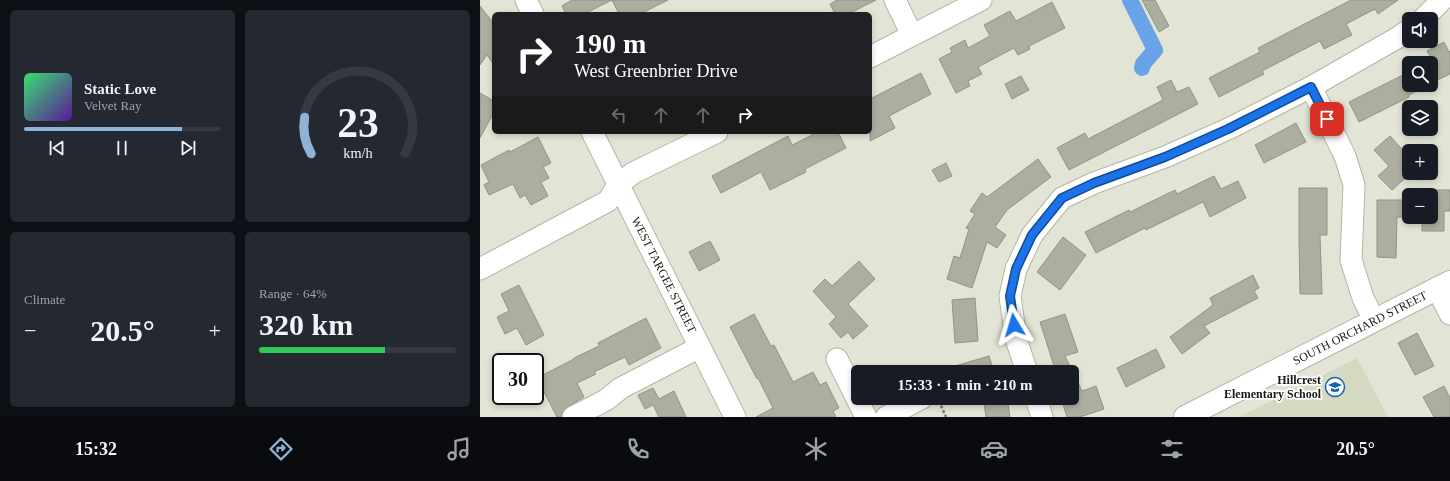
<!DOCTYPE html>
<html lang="en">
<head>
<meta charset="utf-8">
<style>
	body { margin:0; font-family:"Times New Roman",serif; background:#242831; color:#f1f3f6; height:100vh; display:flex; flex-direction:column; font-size:15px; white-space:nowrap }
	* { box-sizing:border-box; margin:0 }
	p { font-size:13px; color:#9ea1a6 }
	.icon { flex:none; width:22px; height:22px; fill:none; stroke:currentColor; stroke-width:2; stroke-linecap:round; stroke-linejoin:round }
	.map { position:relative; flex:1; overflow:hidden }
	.drawer { display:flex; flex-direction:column; gap:10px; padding:10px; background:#0d0f14; width:480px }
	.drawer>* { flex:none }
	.banner { position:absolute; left:12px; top:12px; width:380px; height:122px; border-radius:6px; box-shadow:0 2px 6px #0003; background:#202124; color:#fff; overflow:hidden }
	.controls { position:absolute; left:922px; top:12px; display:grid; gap:8px }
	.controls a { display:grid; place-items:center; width:36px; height:36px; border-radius:6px; background:#171b24; box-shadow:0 2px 6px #0003; font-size:20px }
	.speed { position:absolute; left:12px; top:353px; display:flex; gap:8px; font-size:20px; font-weight:700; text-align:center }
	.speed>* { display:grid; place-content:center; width:52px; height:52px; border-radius:50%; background:#171b24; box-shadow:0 2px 6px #0003; line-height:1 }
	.speed .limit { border:2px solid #111; border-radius:6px; background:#fff; color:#111 }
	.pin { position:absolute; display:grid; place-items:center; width:34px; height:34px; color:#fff; margin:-17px; border-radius:8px; box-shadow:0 2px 6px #0006 }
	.me { position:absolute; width:44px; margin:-22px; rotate:353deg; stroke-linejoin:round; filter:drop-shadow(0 0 3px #0008) }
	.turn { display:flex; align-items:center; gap:14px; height:84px; padding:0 16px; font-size:18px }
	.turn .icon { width:52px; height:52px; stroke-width:2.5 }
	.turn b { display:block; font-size:28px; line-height:34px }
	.lanes { display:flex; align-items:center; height:38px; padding:0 16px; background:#0003; justify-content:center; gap:20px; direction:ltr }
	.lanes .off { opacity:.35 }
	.big { font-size:30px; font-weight:800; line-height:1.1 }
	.drawer .tile { flex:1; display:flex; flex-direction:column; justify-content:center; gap:6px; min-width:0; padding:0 14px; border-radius:6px; background:#242831 }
	.drawer .dial { align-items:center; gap:0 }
	.dial svg { height:104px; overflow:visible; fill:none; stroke:#363941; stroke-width:7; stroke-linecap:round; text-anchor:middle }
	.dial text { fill:#f1f3f6; stroke:none }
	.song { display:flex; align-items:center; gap:12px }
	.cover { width:48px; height:48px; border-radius:6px; background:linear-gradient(135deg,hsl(140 70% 55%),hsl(270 70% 35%)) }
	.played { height:4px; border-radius:2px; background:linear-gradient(90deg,#8eb3d7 80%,#363941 80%) }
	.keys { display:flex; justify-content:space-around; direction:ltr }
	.heat { display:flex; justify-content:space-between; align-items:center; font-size:22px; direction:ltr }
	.charge { height:6px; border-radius:3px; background:linear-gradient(90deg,#34c759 64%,#363941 0) }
	.drawer .tiles { flex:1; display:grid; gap:10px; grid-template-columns:repeat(2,1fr) }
	.trip { position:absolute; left:371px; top:365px; width:228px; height:40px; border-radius:6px; background:#171b24; box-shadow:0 2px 6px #0003; font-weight:800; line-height:40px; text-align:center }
	.menu { display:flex; height:64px; justify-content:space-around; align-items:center; background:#090b0e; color:#9ea1a6 }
	.menu .icon { width:28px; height:28px }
	.menu .selected { color:#8eb3d7 }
	.menu b { font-size:18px; color:#f1f3f6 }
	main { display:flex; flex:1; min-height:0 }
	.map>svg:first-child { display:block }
</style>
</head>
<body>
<main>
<section class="drawer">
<div class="tiles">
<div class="tile">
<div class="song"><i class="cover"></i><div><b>Static Love</b><p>Velvet Ray</p></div></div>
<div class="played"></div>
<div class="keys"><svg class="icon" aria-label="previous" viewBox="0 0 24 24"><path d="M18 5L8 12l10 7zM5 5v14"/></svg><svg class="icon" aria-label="pause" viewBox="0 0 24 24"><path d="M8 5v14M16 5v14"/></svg><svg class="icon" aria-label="next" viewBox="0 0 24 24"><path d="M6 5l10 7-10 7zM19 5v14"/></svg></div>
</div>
<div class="tile dial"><svg viewBox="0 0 100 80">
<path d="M14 69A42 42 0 1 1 86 69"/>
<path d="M14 69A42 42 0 0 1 9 41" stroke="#8eb3d7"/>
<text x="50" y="56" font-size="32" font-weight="700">23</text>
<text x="50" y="72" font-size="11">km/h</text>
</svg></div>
<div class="tile"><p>Climate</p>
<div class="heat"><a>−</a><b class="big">20.5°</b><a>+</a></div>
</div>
<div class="tile"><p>Range · 64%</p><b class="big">320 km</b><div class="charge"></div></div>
</div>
</section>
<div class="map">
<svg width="970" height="417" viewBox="0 0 970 417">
	<rect width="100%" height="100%" fill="#e2e5d6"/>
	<path fill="#d4d9c2" d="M877 358 908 417H759Z"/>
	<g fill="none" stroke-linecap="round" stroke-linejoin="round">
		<path stroke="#68a3e7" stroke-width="16" d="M650 0 675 50 663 64 662 68"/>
	</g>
	<path fill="#acafa0" stroke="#919586" d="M92 0H132L104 14H86L82 6Z
		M132 0H188L160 14H139Z
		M357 0H396L368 14H355L350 4Z
		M662 0H675L689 26 679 32Z
		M871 0H918L898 14 895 9 866 24 872 35 844 49 840 41 782 71 784 74 739 97 729 78 780 52 778 48Z
		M572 2 585 28 549 46 550 49 538 55 534 48 498 67 502 74 488 81 490 86 476 93 459 59 472 52 470 48 485 40 488 48 510 36 504 25 530 11 536 21Z
		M0 6 14 24V65L7 55 0 65Z
		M964 42 969 52 970 51V74L951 83V63H947L952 60 947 51Z
		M929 72V85H948L929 95V97L879 122 869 102Z
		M441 73 451 94 409 116 415 128 390 141V99Z
		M541 76 549 90 532 99 525 84Z
		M691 80 697 92 709 87 718 104 589 170 577 148 605 133 608 139 683 100 677 87Z
		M0 93 14 101V112L0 138Z
		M816 123 826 142 784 163 775 145Z
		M338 132H358L366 148 325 169 326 172 290 190 281 172 241 193 232 176 308 136 312 145Z
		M910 136 929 157V175L912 190 898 176 909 166 894 150Z
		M58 137 71 163 63 167 69 178 61 182 68 196 51 205 45 195 40 198 33 184 9 195 4 185 9 182 1 165 29 150 30 152Z
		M558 159 571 177 527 210 515 227 526 235 517 248 507 242 492 288 467 279 474 256 480 258 489 229 486 228 495 214 490 211 502 193 507 197Z
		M466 163 472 176 459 182 452 170Z
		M734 176 741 189 758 181 766 198 730 217 723 202 666 230 665 228 616 253 605 232 649 210 650 212 695 190 697 194Z
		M819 188H847V235H840L842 294H820L819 238Z
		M941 190H970V211H964V231H942V217H951V195H941Z
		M897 200H929V217H917L916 258 897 257Z
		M583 237 606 255 580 290 557 272Z
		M230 241 240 260 219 271 209 252Z
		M379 261 395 279 368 304 388 326 373 339 368 332 361 338 349 324 356 317 333 291 345 279 352 286Z
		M773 275 779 288 774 291 778 298 724 326 730 333 702 354 690 337 733 305 730 298Z
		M39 285 64 335 46 345 37 328 25 334 17 317 29 311 21 294Z
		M495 298 498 341 475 343 472 300Z
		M274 314 291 346 294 345 313 382 333 372 340 385 346 382 359 408 353 411 356 417H276L293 408 278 378 277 379 250 327Z
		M585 314 598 352 585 356 602 391 616 386 624 409 600 417H587L581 398H592V372H576L560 322Z
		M166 318 181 348 149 365 145 357 114 372 116 374 97 383 104 397 87 407 83 411 81 417H77L57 378 94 359V358L119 346 118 343Z
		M937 333 954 366 935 375 918 343Z
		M676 349 685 367 646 387 637 368Z
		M509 356 514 372H466L465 369Z
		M964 386 970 398V417H954L943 397Z
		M173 388 179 399 194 391 206 417H179L173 405 165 409 158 395Z
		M503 398H527L530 417H506Z"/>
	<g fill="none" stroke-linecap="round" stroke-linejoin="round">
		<defs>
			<path id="minor" d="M46 0 53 14
				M415 0 432 35
				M943 19 962 0
				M390 57 501 0
				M831 87 865 156 874 185 871 260 883 298 894 320
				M112 132 255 417
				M0 269 128 201 138 185 153 173 237 132
				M957 288 970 314
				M357 359 386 417
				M547 372 536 339 530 296 536 269 552 235 582 198 614 183 685 157 748 129 831 87 917 38 929 30
				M556 398 562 417
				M93 417 126 400 141 388 220 347
				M406 417 442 398"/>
			<path id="major" d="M705 417 970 282"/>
		</defs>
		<use href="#minor" stroke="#b3b6a7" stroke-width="23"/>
		<use href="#major" stroke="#b3b6a7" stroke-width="24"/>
		<path stroke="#797b70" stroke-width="2.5" stroke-dasharray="3 2" stroke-linecap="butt" d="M459 401 466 417"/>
		<use href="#minor" stroke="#fff" stroke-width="21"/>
		<use href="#major" stroke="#fff" stroke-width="22"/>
	</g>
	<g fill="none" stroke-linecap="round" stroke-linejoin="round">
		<defs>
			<path id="route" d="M534 325 530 296 536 269 552 235 582 198 614 183 685 157 748 129 831 87 847 119"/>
		</defs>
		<use href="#route" stroke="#114b97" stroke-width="10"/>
		<use href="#route" stroke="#1a73e8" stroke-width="7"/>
	</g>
	<defs>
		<symbol id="school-ring" viewBox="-11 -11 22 22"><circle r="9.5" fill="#fff" stroke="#1564b2" stroke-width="1.5"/><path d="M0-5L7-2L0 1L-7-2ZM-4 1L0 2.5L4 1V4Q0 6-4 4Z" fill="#1564b2"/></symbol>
	</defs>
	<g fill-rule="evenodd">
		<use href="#school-ring" x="844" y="376" width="22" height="22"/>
	</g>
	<g text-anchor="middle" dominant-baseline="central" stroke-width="3.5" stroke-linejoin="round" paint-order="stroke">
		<g font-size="12" fill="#181913" stroke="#fff">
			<text transform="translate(184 275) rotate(63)">WEST TARGEE STREET</text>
			<text transform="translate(880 328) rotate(-27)">SOUTH ORCHARD STREET</text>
		</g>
		<g font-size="12" font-weight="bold" fill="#181913" stroke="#fff" text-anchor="end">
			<text x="841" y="380">Hillcrest<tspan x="841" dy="14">Elementary School</tspan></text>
		</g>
	</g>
</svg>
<div class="controls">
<a><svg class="icon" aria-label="sound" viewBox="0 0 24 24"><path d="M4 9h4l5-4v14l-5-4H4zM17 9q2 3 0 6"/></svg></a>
<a><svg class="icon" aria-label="search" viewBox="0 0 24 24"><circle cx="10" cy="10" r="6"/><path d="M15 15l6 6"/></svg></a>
<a><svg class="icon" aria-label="layers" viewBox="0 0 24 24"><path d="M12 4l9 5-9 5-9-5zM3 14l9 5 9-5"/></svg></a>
<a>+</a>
<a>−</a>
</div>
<div class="speed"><div class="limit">30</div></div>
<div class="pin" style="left:847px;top:119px;background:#d93025"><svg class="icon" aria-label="arrive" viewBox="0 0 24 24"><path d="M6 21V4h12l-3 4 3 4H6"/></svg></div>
<svg class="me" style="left:534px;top:325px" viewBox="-20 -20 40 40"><path d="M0-17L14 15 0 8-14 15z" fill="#1a73e8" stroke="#fff" stroke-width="4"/></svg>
<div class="trip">15:33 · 1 min · 210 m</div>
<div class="banner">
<div class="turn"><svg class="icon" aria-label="right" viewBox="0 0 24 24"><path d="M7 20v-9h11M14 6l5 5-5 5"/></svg><div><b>190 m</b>West Greenbrier Drive</div></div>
<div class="lanes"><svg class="icon off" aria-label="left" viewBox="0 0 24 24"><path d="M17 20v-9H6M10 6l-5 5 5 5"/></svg><svg class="icon off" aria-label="ahead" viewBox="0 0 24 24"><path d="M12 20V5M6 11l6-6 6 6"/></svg><svg class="icon off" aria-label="ahead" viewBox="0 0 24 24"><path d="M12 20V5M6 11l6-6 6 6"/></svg><svg class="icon" aria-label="right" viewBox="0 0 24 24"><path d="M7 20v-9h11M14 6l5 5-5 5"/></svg></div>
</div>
</div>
</main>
<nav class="menu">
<b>15:32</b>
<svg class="icon selected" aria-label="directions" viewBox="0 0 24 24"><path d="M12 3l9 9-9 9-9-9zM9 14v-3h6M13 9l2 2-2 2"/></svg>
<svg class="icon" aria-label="music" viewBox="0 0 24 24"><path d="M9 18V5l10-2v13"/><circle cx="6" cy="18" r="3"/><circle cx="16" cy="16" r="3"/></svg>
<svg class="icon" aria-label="phone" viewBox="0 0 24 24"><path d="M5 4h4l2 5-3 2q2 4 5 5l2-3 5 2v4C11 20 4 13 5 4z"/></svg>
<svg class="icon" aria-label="climate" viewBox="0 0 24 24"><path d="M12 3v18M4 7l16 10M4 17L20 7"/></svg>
<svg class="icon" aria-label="car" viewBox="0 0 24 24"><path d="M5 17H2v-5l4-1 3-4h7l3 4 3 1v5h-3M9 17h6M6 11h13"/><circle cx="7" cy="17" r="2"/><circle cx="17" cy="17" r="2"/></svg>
<svg class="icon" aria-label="filters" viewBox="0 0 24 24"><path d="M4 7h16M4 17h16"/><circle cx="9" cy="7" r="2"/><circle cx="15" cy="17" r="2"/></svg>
<b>20.5°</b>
</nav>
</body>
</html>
